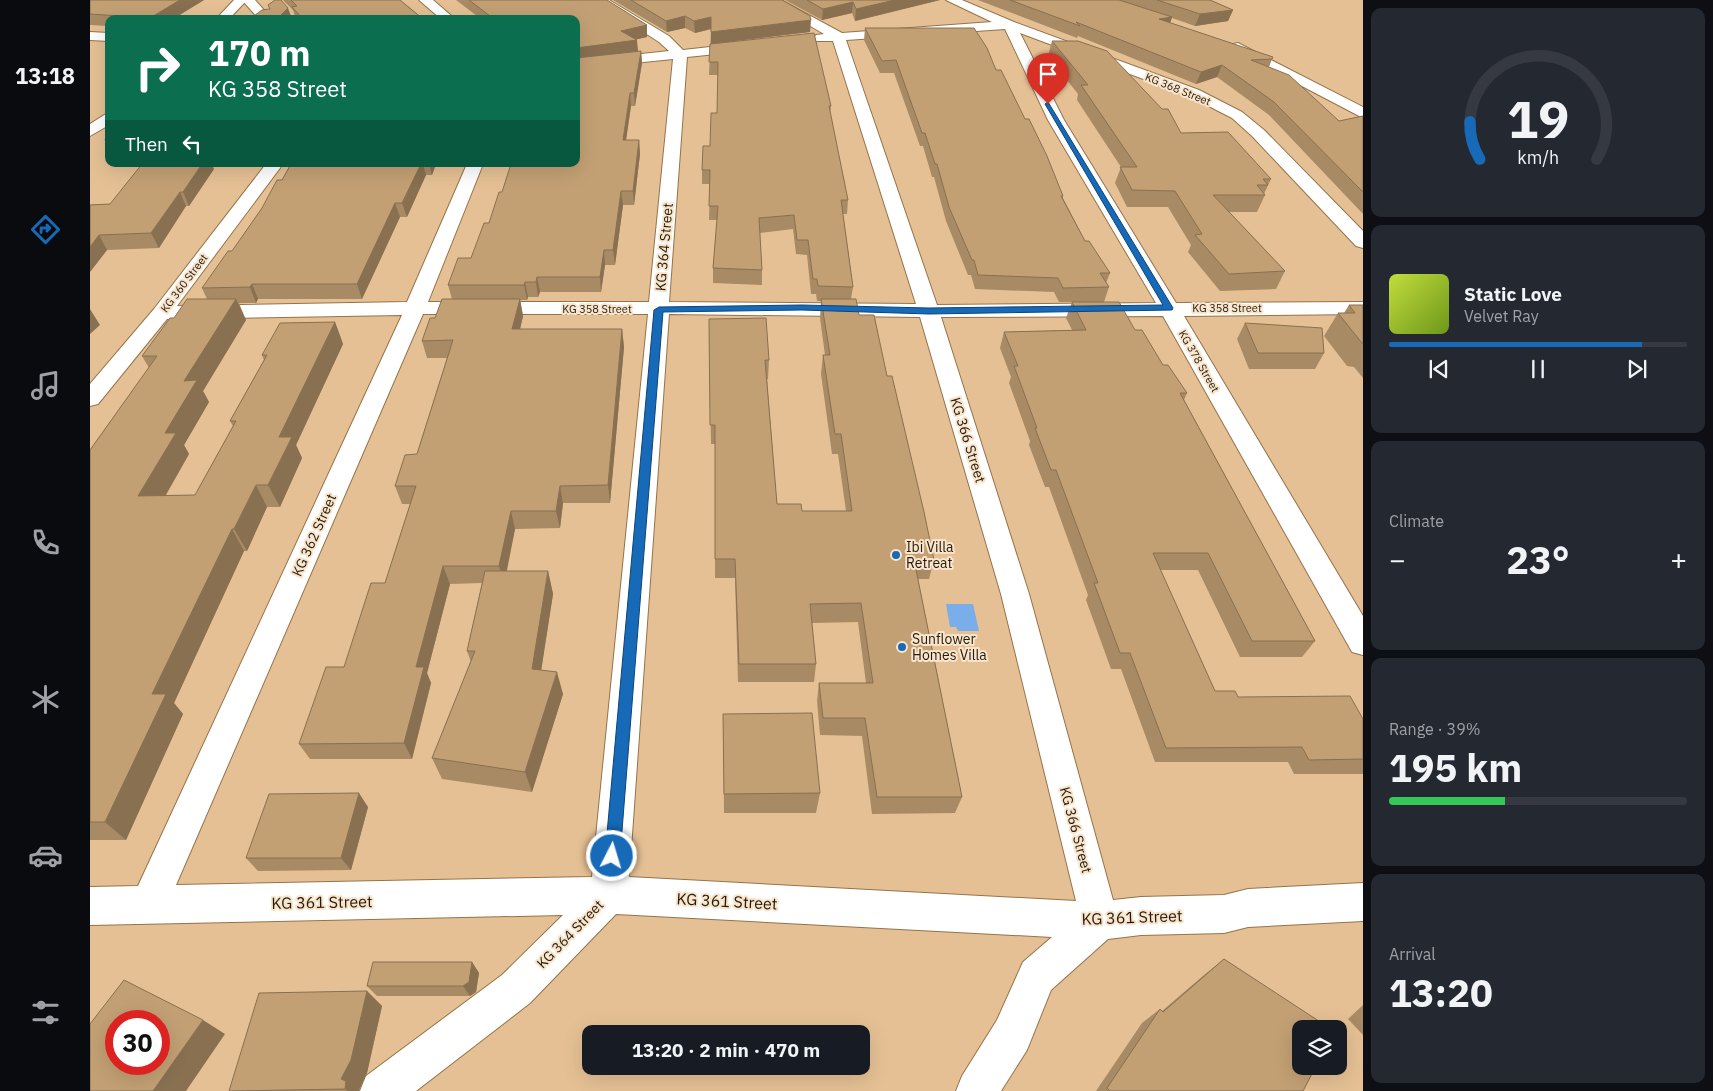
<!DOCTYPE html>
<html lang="en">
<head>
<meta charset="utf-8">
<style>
	body { margin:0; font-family:"IBM Plex Sans",sans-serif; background:#242831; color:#f1f3f6; height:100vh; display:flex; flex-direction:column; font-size:19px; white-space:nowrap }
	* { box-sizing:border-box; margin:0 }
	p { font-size:16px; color:#9ea1a6 }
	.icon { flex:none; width:28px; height:28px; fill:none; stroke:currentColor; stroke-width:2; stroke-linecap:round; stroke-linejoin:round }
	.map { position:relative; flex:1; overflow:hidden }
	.panel { display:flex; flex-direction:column; gap:8px; padding:8px; background:#0d0f14; width:350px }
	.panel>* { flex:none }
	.hud { position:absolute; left:15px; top:15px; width:475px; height:152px; border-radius:10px; box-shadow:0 5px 20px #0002; background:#0b6e4f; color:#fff; overflow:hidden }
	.fabs { position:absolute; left:1202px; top:1020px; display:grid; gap:10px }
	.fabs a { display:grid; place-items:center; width:55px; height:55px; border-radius:10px; background:#171b24; box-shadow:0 5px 20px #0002; font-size:25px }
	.speed { position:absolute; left:15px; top:1010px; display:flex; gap:10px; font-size:25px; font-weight:700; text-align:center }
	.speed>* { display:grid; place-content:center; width:65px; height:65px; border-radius:50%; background:#171b24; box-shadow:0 5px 20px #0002; line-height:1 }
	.speed .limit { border:8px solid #d22; background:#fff; color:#111 }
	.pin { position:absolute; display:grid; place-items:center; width:42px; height:42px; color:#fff; margin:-51px -21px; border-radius:50% 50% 50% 0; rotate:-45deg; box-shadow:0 0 5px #0007 }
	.pin .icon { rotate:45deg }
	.me { position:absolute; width:55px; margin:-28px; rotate:5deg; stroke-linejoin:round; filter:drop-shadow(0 0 4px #0008) }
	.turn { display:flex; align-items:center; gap:18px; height:105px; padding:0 20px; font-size:22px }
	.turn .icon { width:65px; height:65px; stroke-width:2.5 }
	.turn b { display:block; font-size:35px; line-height:42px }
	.then { display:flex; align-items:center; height:48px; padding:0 20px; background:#0003; gap:10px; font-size:19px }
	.big { font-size:38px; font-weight:700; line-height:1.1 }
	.panel .widget { flex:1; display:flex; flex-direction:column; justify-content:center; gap:8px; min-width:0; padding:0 18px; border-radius:10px; background:#242831 }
	.panel .dial { align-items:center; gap:0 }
	.dial svg { height:130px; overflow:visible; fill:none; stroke:#363941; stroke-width:7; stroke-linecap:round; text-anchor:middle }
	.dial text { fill:#f1f3f6; stroke:none }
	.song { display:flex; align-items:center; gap:15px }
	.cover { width:60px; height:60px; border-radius:8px; background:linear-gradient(135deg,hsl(70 70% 55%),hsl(80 70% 35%)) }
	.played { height:5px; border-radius:2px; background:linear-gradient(90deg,#166ab8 85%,#363941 85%) }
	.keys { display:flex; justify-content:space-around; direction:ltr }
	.heat { display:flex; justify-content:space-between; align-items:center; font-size:28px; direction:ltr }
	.charge { height:8px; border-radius:4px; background:linear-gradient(90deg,#34c759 39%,#363941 0) }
	.trip { position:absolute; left:492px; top:1025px; width:288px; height:50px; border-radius:10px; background:#171b24; box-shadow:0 5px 20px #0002; font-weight:700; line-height:50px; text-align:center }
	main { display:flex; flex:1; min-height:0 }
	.tabs { display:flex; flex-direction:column; width:90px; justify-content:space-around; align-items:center; background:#090b0e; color:#9ea1a6 }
	.tabs .icon { width:35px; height:35px }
	.tabs .selected { color:#166ab8 }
	.tabs b { font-size:22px; color:#f1f3f6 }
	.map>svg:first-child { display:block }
</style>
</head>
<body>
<main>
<nav class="tabs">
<b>13:18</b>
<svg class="icon selected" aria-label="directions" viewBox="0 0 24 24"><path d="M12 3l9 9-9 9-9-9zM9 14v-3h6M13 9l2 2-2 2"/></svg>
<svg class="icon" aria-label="music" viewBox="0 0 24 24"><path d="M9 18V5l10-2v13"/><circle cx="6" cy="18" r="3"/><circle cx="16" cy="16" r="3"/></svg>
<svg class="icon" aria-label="phone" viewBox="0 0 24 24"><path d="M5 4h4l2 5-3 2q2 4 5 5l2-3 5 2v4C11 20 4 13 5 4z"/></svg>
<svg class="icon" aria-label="climate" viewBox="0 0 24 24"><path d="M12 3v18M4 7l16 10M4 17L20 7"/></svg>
<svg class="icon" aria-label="car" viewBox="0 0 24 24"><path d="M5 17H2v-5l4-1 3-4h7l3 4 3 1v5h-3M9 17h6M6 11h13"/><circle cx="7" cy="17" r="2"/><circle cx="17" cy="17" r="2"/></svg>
<svg class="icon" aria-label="filters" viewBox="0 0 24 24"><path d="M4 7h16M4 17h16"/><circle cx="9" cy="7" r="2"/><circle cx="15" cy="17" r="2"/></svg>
</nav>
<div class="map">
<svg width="1273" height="1091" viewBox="0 0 1273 1091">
	<rect width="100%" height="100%" fill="#e5c094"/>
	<path fill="#79aeeb" d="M856 604H883L889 631H868L866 627H860Z"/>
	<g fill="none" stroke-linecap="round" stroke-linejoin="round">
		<defs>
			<path id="minor" d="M152 0H165L182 19H169Z
				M329 0H343L365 19H351Z
				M504 0H519L579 36 593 50 656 43 663 47 656 51 597 57 579 302 826 304 743 41H726L724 38 726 35 734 34 676 0H691L752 33 902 22 856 0H872L924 22 1109 90 1152 112 1174 130 1273 231V248L1266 246 1162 136 1142 118 1099 96 930 33 974 120 1086 303 1273 302V314L1094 316 1273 616V655L1262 652 1073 316 851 317 939 594 1023 900 1051 897 1134 895 1158 889 1273 883V921L1158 927 1134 933 1051 935 1018 939 961 990 937 1050 911 1091H866L872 1076 907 1020 933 962 962 937 526 914 440 1003 326 1091H270L276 1076 412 975 473 915 0 925V887L48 886 312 315 77 319 8 404 0 406V384L64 309 176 164H193L87 306 317 302 377 164H393L338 302H559L583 59 486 69V61L579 51 569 42ZM915 29 958 120 1066 303 847 305 756 40ZM333 314H558L502 877 86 885ZM579 314 830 317 911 594 986 901 539 877Z
				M0 32 19 33V41L0 40Z
				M1148 43 1273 107V118L1143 50 1141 47 1143 44Z"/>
			<path id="major" d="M144 0H157L139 19H126Z
				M19 112V125L0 136V124Z"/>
		</defs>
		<use href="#minor" stroke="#957349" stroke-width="2"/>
		<use href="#major" stroke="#957349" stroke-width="2"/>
		<use href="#minor" fill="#fff" fill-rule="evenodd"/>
		<use href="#major" fill="#fff" fill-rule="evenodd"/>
	</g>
	<path fill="#a88a64" d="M0 0H114L83 19H19V26L0 25Z
		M193 0H310L333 19H206L203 10Z
		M366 0H517L557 25V37L546 39 548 51H551L552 63 545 106H541L536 140H549L550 154 544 205H533L525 265H515L511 292H450L448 297H438L437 300H430L433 316 430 329H532L534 347 520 503H473L470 528 425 529 417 571H458L463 594 451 670 473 694 442 792 352 779 342 758 381 662 377 651 392 583 360 584 337 673 341 683 322 759H220L209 744 254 667 295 583 320 504H312L305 486 327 454 357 358H337L332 341 345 318 362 299 358 285 381 258 399 223 412 192 486 164V19H391Z
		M523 0H692L720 32 643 41 741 106 740 114 758 200 757 214H753L763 287 761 299 797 376 844 560 839 579H828L872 797 865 813 782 814 772 736 730 735 727 701 729 683H776L768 622 722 623 726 664 724 682H648L645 578H625V444H621L619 319 679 360 678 379H677L687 504 712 511H756L748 454H742L731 374 733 355H735L730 318 731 301H727L726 294H721L717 255 706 254 703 229 670 233 672 270V285L623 283V268L627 220H619L620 184H612V170L620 146 627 113 628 75H619L621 29 605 33 595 28 577 32Z
		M695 0H850L765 21 762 13 732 20Z
		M888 0H1120L1143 10 1138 21 1105 26 1082 18 1080 23 1182 59 1179 67 1249 121 1273 116V214L1179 115 1127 77 1106 84 988 36 987 38Z
		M775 28 906 70 973 196V198L995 241 1020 273 1016 283 1019 287 1014 302 1045 330 1073 365 1097 393 1094 400 1225 641 1212 657H1150L1108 570H1070L1125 691 1148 697 1273 719V774H1204L1198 762H1065L1031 669H1021L996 600 998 595 959 487H955L939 445 940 441 919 383 921 377 910 348 914 332 982 330 976 318 982 302H969L964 292 885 289 881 275H878L856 221 844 177H842L833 146H830L804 73H790L774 40Z
		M962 41 1091 133 1181 179 1174 194 1175 195 1167 212H1139L1195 271 1186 289 1130 291 1098 252 1101 245 1078 207H1037L1025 183 1031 167 987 100 988 94 958 56Z
		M201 164H346L342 175H336L317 217H310L272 299H168L166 303H149L156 320 113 391 119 402 94 445 99 454 76 495H105L143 426 140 421 174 360 172 355 245 322 253 344 206 445 212 458 190 507H177L157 551H154L84 703 93 714 36 840H0V450L59 368 52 356 84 318 117 299 112 288 142 251 192 180Z
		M124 169 99 206H96L69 248 17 250 0 272V205L20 204Z
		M1259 305H1273V378L1264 367 1257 366 1234 336 1248 313H1254Z
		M1155 323 1234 353 1225 369H1159L1147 339Z
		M633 714 730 793 726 813H634Z
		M278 807 261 870 168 871 156 858Z
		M1134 959 1213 1091H1006L1052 1023 1070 1009 1072 1011 1114 975Z
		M382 962 389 973 386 992 380 996H287L277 986Z
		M277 991 292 1006 277 1073 269 1090 270 1091H139Z
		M1273 1005V1035L1258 1019Z"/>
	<path fill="#887051" d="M90 0H114L83 19H60V18Z
		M805 0H850L765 21 766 9Z
		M763 2 762 13 732 20 733 9Z
		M198 8 202 19H187Z
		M1143 10 1138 21 1105 26 1110 14Z
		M595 16V28L577 32 576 21Z
		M621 17V29L605 33 604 21Z
		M1082 17 1078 29 1069 19Z
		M721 20 720 32 621 44V32Z
		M557 25V37L536 42 547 40 548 52 486 61V48L531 31Z
		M551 51 552 63 545 106 544 93Z
		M1132 65 1127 77 1106 84 1111 72Z
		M540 93 541 106 534 154 533 140Z
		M549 140 550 154 544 205 543 191Z
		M112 164H122L124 169 99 206 93 192Z
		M331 164H333L336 175 317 217 312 203Z
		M339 164H346L342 175Z
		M531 191 533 205 525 265 523 250Z
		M90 192 96 206 69 248 61 233Z
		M305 203 310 217 272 299 267 284Z
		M9 235 17 250 0 272V247Z
		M514 250 515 265 511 292 510 277Z
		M447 277 450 292 448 297 446 282Z
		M435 282 438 297 437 300 434 285Z
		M162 284 168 299 166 303 160 287Z
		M146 299 156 320 113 391 119 402 94 445 99 454 63 517 48 496 75 433 94 381Z
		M430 299 433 316 426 347 422 329Z
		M0 309 10 325 0 334Z
		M245 322 253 344 206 445 212 458 190 507 178 485 189 437Z
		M532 329 534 347 520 503 518 485Z
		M166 485 177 507 157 551 144 529Z
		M470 486 473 503 470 528 466 511Z
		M421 511 425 529 414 583 409 566Z
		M142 529 154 551 84 703 93 714 36 840 15 822 62 694Z
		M353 566 360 584 337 673 341 683 322 759 314 743 326 667Z
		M458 571 463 594 448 691 442 669Z
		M467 672 473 694 442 792 435 772Z
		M269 793 278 807 261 870 251 858Z
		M382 962 389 973 386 992 380 996 373 986Z
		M277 991 292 1006 277 1073 269 1090 270 1091H258L255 1089 251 1079Z
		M113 1020 135 1034 96 1091H63Z"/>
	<path fill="#c3a074" stroke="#887051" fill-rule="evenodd" d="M0 0H90L60 18 0 14Z
		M185 0H191L198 8 187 19H160L172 10 180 9 178 5Z
		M201 0H310L333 19H213L202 7 207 6Z
		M379 0H517L557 25 531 31 547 40 486 48V19H404Z
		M541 0H692L720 16 721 20 621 32V17L604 21 595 16 576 21Z
		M717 0H805L766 9 763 2 733 9Z
		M920 0H1029L1082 17 1069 19 1183 57 1182 59 1161 60 1199 75 1249 121 1273 116V192L1184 102 1132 65 1111 72 986 22 990 26Z
		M1067 0H1120L1143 10 1110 14Z
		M775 28H884L897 48 906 70H911L935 119H939L957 156 973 196H971L995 241H999L1020 273H1010L1019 287 973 288 968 278 888 275 884 260H882L859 207 847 164H845L835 133H832L806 60 792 61Z
		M724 33 741 106H739L758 200H751L763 287 728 286 727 279H723L718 240H707L704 215 669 218 672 270 623 268 628 206H619L620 170H612L613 146H620L621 113H627L628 62H619L620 44Z
		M962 41H988L1017 51 1072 109H1078L1091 133 1138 132 1181 179H1173L1178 185H1167L1175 195H1123L1195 271 1139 274 1105 235 1112 234 1085 191 1042 190 1030 167H1047L991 85H998Z
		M551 51 544 93H540L533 140H549L543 191H531L523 250H514L510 277H447L446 282H435L434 285H358L368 258H381L394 223H399L409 192H412L421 164H486V58Z
		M19 137V145L17 146 15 139Z
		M52 164H112L93 192H90L61 233 9 235 0 247V205L20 204Z
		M201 164H331L312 203H305L267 284H162L160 287 112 288 138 251H142L172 208 187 180H192Z
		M97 299H146L94 381 107 380 75 433H86L48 496 105 495 146 421H140L177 355H172L190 323 245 322 189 437H202L178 485H166L144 529H142L62 694H76L15 822H0V450L67 356H52L80 318H84Z
		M352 299H430L422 329H532L518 485 470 486 466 511H421L409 566H353L326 667H334L314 743 209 744 236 667H254L281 583H295L326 486H305L315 455 327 454 363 340 332 341 340 318H345Z
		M731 299H766L769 315H784L797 376H802L834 512 844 560H824L872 797H787L775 718H733L729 683H783L771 603 720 604 726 664H649L645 559H625V425H620L619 319 676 318 679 360H675L687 504H711L712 511H762L751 434H745L733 355H740Z
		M982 302H1029L1045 330H1052L1073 365H1078L1097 393H1090L1225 641H1162L1118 553H1063L1125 691H1145L1148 697 1260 696 1273 719V759L1219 760 1212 747 1076 748 1040 653H1030L1004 583H1008L966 470H961L945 428H947L924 366H928L914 332 996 330Z
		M1259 305H1273V343H1272L1248 313H1265Z
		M1155 323 1232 328 1234 353H1168Z
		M395 571H458L442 669 467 672 435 772 342 758 385 651H377Z
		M722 713 730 793 634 794 633 714Z
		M269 793 251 858H156L179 794Z
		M1134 959 1241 1029H1211V1066H1226L1213 1091H1020L1017 1088 1070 1009 1073 1012Z
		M283 962H382L379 982 373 986H277Z
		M34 980 113 1020 63 1091H0V1024ZM26 1021H69V1064H26Z
		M277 991 261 1060 251 1079 256 1081 255 1089 139 1091 169 993Z"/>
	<path fill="#166ab8" stroke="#0e4578" d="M958 102 1083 308 1082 310 839 314 712 310 573 312 530 856 528 861 522 863 517 861 515 856 564 310 569 307 712 305 839 308 1073 305 955 104Z"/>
	<g fill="#166ab8" stroke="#f8e5ce" stroke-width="2">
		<circle cx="806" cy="555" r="5"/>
		<circle cx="812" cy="647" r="5"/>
	</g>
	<g text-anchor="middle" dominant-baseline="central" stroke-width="4" stroke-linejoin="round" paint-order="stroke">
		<g font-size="11" fill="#271a08" stroke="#f8e5ce">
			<text transform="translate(1088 89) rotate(22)">KG 368 Street</text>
			<text transform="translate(94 283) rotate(-53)">KG 360 Street</text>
			<text x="1137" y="308">KG 358 Street</text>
			<text x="507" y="309">KG 358 Street</text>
			<text transform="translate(1109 361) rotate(60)">KG 378 Street</text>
		</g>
		<g font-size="14" fill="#271a08" stroke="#f8e5ce">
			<text transform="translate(574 247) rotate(-85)">KG 364 Street</text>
			<text transform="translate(878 440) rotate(73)">KG 366 Street</text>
			<text transform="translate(224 535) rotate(-66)">KG 362 Street</text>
			<text transform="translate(986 830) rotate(75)">KG 366 Street</text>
			<text transform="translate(480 934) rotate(-46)">KG 364 Street</text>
		</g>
		<g font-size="14" fill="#271a08" stroke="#f8e5ce" text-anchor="start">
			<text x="816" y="547">Ibi Villa<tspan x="816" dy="16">Retreat</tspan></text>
			<text x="822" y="639">Sunflower<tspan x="822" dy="16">Homes Villa</tspan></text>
		</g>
		<g font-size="16" fill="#271a08" stroke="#f8e5ce">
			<text transform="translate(637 901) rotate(3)">KG 361 Street</text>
			<text transform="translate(232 902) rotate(-1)">KG 361 Street</text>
			<text transform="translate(1042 917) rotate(-2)">KG 361 Street</text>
		</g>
	</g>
</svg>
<div class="fabs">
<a><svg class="icon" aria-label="layers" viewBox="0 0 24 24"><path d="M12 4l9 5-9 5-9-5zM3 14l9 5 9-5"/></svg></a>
</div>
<div class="speed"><div class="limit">30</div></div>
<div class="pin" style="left:958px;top:104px;background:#d93025"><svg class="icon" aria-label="arrive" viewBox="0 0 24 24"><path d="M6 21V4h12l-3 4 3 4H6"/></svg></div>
<svg class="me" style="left:522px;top:856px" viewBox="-20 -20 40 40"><circle r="17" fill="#166ab8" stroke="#fff" stroke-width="3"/><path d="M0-11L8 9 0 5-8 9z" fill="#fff"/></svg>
<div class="trip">13:20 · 2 min · 470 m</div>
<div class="hud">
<div class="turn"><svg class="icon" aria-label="right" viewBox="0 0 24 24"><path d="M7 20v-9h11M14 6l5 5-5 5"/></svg><div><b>170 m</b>KG 358 Street</div></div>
<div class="then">Then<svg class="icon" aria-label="left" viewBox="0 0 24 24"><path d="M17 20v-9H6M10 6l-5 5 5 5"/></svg></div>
</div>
</div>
<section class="panel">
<div class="widget dial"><svg viewBox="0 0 100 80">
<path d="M14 69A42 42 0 1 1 86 69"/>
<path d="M14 69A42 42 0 0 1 8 46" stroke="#166ab8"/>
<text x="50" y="56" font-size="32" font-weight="700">19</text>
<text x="50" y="72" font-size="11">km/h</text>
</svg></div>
<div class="widget">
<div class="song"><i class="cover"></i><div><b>Static Love</b><p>Velvet Ray</p></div></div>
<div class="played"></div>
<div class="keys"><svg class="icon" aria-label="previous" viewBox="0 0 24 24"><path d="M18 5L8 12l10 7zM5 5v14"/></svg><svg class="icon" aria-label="pause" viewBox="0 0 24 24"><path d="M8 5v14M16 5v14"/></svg><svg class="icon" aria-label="next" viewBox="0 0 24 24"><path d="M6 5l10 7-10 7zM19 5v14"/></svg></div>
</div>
<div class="widget"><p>Climate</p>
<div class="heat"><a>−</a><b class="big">23°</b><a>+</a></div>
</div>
<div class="widget"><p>Range · 39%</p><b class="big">195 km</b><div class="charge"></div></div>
<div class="widget"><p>Arrival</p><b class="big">13:20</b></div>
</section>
</main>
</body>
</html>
